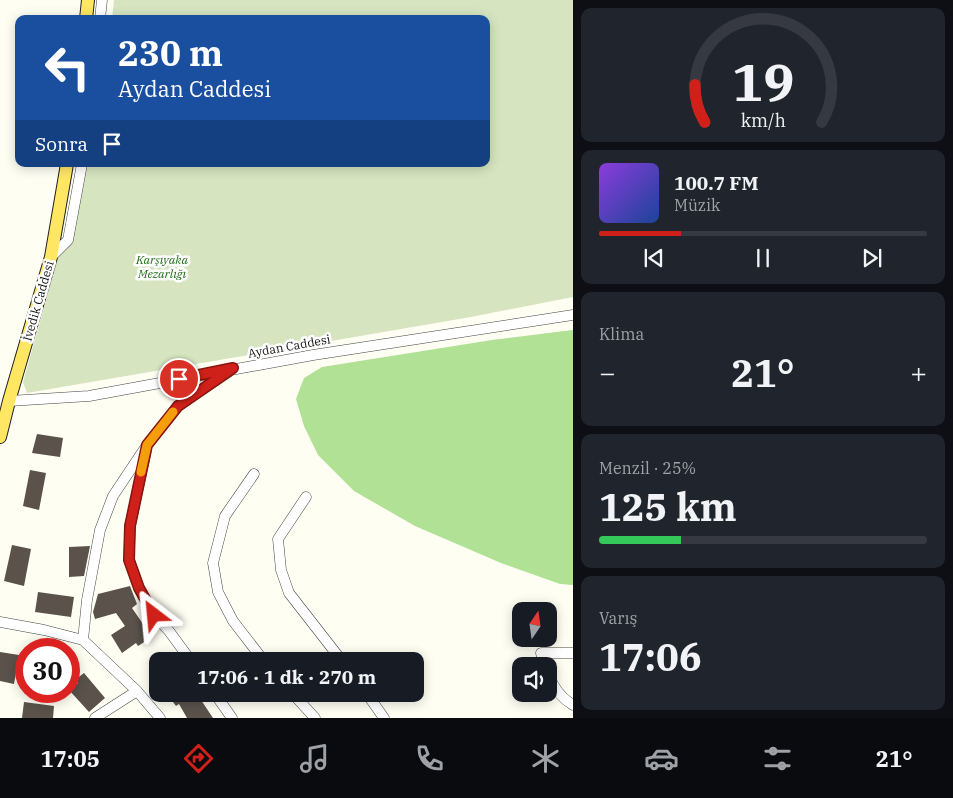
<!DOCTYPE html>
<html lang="tr">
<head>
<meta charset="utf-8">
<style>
	body { margin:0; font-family:"IBM Plex Serif",serif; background:#20242c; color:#f1f3f6; height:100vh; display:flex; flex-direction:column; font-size:19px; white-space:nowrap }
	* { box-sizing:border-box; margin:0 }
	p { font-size:16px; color:#9ea1a6 }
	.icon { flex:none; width:28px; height:28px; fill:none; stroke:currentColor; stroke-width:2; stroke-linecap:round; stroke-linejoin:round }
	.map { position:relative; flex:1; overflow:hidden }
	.side { display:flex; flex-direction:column; gap:8px; padding:8px; background:#0d0f14; width:380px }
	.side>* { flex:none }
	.banner { position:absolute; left:15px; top:15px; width:475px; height:152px; border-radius:10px; box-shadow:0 2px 12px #0003; background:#1a4fa0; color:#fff; overflow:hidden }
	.needle { width:32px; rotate:13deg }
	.tools { position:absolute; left:512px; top:602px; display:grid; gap:10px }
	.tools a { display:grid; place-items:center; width:45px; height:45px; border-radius:10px; background:#171b24; box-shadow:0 2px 12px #0003; font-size:25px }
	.speed { position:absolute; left:15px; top:638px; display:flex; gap:10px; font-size:25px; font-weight:700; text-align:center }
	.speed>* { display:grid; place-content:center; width:65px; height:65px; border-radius:50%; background:#171b24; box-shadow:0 2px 12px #0003; line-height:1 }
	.speed .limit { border:8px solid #d22; background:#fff; color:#111 }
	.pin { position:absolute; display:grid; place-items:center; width:42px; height:42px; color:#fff; margin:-21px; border:2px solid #fff; border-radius:50%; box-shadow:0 1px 5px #0007 }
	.me { position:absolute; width:55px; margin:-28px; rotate:331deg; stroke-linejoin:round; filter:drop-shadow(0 0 4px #0008) }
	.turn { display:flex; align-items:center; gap:18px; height:105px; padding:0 20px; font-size:22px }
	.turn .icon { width:65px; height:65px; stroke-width:2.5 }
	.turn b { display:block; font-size:35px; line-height:42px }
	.then { display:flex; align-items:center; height:48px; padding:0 20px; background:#0003; gap:10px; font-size:19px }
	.big { font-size:38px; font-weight:800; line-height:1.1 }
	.side .card { flex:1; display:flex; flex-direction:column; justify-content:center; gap:8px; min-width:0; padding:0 18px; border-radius:10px; background:#20242c }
	.side .dial { align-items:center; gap:0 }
	.dial svg { height:130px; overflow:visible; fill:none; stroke:#363941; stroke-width:7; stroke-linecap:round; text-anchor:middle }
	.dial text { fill:#f1f3f6; stroke:none }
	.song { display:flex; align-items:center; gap:15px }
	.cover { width:60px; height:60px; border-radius:8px; background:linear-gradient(135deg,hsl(270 70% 55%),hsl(220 70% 35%)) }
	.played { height:5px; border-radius:2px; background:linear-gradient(90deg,#cf2119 25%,#363941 25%) }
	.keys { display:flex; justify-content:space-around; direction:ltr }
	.heat { display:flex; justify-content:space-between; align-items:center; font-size:28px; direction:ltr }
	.charge { height:8px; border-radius:4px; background:linear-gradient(90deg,#34c759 25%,#363941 0) }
	.trip { position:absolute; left:149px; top:652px; width:275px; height:50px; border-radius:10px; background:#171b24; box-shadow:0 2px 12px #0003; font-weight:800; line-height:50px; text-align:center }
	.menu { display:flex; height:80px; justify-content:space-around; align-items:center; background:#090b0e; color:#9ea1a6 }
	.menu .icon { width:35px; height:35px }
	.menu .selected { color:#cf2119 }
	.menu b { font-size:22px; color:#f1f3f6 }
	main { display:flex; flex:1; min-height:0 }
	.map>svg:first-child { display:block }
</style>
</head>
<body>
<main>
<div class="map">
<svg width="573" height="718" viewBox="0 0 573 718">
	<rect width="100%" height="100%" fill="#fffef3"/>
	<path fill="#b0e195" d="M573 330V585L560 584 501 563 415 526 354 491 318 455 304 426 296 399 304 378 322 367 492 340Z"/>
	<path fill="#d6e5c0" d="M114 0H573V297L471 317 27 393 23 382 70 215 87 164H486V19H112Z"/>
	<path fill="#5a524b" d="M37 434 63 438 60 457 32 453Z
		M30 470 46 473 39 510 23 506Z
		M12 545 31 549 24 586 4 581Z
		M90 546 84 576 69 577V547Z
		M130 586 137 604 132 608 152 637 138 646 136 643 122 653 111 635 125 626 116 613 95 619 93 612 98 594Z
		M38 592 74 597 71 617 35 612Z
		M0 652 19 655 14 684 0 681Z
		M84 673 105 698 89 712 69 690 78 683 75 680Z
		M167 694H197L213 718H187L179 704 176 706Z
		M24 702 54 706 53 718H22Z"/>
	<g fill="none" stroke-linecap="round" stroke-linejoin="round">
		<defs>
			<path id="minor" d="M100 19 102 0
				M51 257 68 240 82 164
				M9 401 89 396 313 355 573 315
				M146 451 130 526 129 560 139 588 154 615 169 631 191 661
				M254 474 225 516 213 563 218 592 233 621 264 661
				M306 497 278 539 281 570 289 593 342 661
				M0 622 44 630 83 640 137 691 160 718
				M83 640 87 600 100 530 113 496 147 445 178 406 230 371
				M544 666 541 653H573
				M549 676C554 688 561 698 573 705
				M215 694 232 718
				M293 694 315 718
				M367 694 384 718
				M95 718 137 691"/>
			<path id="major" d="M86 19 88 0
				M0 437 9 401 51 257 67 164"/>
		</defs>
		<use href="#minor" stroke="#434343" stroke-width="11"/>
		<use href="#major" stroke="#212121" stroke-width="14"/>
		<use href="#minor" stroke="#fff" stroke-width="10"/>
		<use href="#major" stroke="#ffe763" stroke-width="12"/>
	</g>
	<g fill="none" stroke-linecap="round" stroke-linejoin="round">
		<defs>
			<path id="route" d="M154 615 139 588 129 560 130 526 147 445 178 406 233 368 179 379"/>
		</defs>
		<use href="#route" stroke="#871510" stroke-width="12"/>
		<use href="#route" stroke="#cf2119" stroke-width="9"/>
		<path stroke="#f59e0b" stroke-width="9" d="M141 472 147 445 173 412"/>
	</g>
	<g text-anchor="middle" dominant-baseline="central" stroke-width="5" stroke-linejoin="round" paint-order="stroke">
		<g font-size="12" font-style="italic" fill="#236f19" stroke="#fff">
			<text x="162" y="259">Karşıyaka<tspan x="162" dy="14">Mezarlığı</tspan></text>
		</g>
		<g font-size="12" fill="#101010" stroke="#fff">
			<text transform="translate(38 301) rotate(-74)">İvedik Caddesi</text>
			<text transform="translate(289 346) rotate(-10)">Aydan Caddesi</text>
		</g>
	</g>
</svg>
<div class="tools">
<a><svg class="needle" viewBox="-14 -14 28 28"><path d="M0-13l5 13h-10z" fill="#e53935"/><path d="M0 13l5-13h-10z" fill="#9ea1a6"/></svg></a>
<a><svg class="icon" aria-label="sound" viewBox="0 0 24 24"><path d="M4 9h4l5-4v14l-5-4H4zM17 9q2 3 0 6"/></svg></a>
</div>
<div class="speed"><div class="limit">30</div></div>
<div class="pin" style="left:179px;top:379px;background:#d93025"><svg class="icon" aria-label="arrive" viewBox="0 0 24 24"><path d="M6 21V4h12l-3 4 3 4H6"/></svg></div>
<svg class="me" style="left:154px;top:615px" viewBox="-20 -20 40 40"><path d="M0-17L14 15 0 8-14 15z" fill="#cf2119" stroke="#fff" stroke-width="4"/></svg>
<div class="trip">17:06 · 1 dk · 270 m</div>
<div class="banner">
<div class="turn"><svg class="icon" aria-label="left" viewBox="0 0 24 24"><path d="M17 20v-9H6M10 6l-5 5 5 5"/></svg><div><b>230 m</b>Aydan Caddesi</div></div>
<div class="then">Sonra<svg class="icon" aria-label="arrive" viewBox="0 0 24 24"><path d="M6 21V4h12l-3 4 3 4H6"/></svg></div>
</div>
</div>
<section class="side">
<div class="card dial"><svg viewBox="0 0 100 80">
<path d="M14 69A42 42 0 1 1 86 69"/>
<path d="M14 69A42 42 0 0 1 8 46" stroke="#cf2119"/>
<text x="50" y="56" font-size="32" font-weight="700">19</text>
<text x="50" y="72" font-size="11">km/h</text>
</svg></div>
<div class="card">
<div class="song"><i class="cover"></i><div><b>100.7 FM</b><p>Müzik</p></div></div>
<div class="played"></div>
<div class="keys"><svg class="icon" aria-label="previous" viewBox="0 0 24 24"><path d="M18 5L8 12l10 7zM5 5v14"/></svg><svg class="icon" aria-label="pause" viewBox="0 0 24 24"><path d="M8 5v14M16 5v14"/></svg><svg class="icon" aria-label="next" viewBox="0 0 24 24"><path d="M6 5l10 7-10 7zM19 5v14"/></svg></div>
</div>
<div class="card"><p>Klima</p>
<div class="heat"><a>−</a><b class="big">21°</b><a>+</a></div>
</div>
<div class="card"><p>Menzil · 25%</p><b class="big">125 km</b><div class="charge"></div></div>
<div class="card"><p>Varış</p><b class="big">17:06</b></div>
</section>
</main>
<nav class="menu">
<b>17:05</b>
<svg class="icon selected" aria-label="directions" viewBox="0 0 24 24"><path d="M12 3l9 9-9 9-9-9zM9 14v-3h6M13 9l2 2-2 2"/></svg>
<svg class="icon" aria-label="music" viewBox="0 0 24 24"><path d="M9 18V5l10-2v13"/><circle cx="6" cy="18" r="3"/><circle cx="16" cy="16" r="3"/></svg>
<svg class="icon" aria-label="phone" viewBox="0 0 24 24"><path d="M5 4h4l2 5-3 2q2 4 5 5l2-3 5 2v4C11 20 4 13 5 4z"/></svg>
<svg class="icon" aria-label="climate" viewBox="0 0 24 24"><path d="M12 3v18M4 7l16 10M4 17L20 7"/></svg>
<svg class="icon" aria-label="car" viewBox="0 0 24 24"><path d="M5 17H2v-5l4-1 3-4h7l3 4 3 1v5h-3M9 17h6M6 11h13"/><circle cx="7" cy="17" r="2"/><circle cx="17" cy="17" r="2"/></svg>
<svg class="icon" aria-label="filters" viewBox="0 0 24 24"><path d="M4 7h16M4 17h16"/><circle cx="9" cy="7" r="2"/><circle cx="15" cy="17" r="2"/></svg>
<b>21°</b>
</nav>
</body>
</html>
